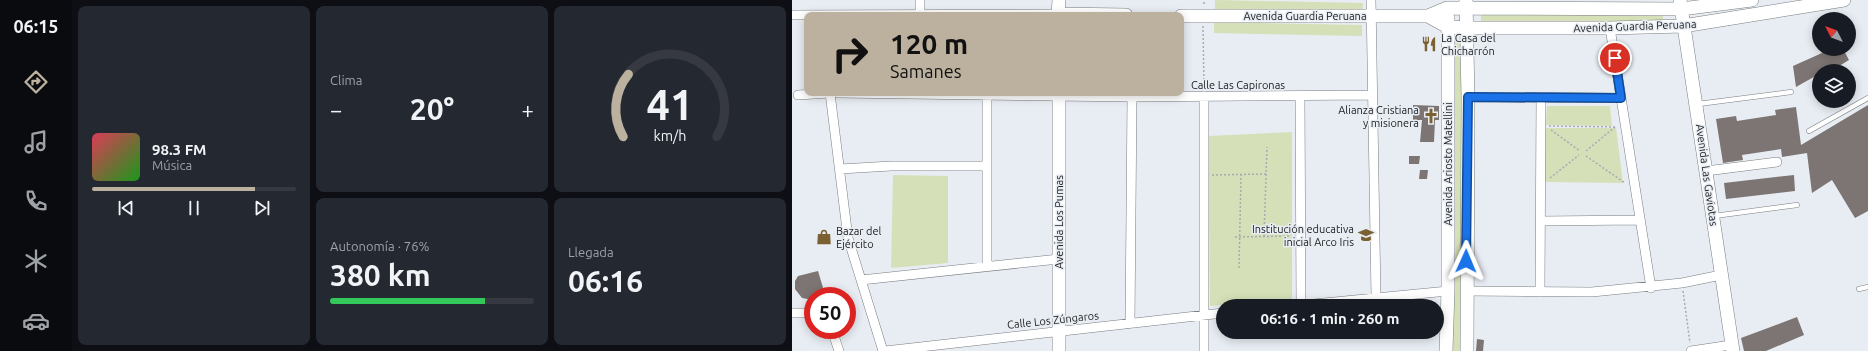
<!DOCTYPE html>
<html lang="es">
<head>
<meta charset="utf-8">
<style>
	body { margin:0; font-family:Ubuntu,sans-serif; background:#242831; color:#f1f3f6; height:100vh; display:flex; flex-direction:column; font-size:15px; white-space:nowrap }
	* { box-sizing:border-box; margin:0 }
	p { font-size:13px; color:#9ea1a6 }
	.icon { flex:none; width:22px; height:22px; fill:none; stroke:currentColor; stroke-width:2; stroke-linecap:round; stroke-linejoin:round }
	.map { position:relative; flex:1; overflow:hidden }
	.drawer { display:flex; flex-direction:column; gap:6px; padding:6px; background:#0d0f14; width:720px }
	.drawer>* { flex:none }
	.hud { position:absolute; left:12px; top:12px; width:380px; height:84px; border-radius:8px; box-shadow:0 2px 10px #0003; background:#bcb19e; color:#111; overflow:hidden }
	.needle { width:26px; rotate:312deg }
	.tools { position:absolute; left:1020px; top:12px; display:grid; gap:8px }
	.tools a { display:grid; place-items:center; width:44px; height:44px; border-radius:50%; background:#171b24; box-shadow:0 2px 10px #0003; font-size:20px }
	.speed { position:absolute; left:12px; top:287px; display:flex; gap:8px; font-size:20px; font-weight:700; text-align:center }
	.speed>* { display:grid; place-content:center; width:52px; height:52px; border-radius:50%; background:#171b24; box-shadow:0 2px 10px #0003; line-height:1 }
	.speed .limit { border:6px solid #d22; background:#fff; color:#111 }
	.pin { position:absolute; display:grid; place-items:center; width:34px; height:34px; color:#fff; margin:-17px; border:2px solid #fff; border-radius:50%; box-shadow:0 1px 4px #0007 }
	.me { position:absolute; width:44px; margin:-22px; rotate:1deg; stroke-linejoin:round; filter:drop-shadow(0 0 3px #0008) }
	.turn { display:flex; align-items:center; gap:14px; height:84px; padding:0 20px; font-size:18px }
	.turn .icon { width:52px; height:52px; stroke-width:2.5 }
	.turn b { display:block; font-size:28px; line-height:34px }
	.big { font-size:30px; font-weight:700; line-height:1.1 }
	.drawer .card { flex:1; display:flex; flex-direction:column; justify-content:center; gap:6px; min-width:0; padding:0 14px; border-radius:8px; background:#242831 }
	.drawer .dial { align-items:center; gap:0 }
	.dial svg { height:104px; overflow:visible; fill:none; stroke:#363941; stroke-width:7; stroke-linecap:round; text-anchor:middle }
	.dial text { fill:#f1f3f6; stroke:none }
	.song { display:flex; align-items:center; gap:12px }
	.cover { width:48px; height:48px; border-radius:6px; background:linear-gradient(135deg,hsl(350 70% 55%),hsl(120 70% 35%)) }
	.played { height:4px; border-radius:2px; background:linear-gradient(90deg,#bcb19e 80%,#363941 80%) }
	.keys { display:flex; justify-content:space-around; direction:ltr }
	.heat { display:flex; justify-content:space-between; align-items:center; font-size:22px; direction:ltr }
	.charge { height:6px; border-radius:3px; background:linear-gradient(90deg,#34c759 76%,#363941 0) }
	.drawer .tiles { flex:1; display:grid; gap:6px; grid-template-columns:repeat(3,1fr) }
	.card:first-child { grid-row:span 2 }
	.trip { position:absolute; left:424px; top:299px; width:228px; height:40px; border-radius:20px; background:#171b24; box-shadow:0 2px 10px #0003; font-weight:700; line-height:40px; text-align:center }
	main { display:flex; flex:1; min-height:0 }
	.tab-bar { display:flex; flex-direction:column; width:72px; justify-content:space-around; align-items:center; background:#090b0e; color:#9ea1a6 }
	.tab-bar .icon { width:28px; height:28px }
	.tab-bar .on { color:#bcb19e }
	.tab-bar b { font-size:18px; color:#f1f3f6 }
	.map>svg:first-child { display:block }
</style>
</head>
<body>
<main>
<nav class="tab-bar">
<b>06:15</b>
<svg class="icon on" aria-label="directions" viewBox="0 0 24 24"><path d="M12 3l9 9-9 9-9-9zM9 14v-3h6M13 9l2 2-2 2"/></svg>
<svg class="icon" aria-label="music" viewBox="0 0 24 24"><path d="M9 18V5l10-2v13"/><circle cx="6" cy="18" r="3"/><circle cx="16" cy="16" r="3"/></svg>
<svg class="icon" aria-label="phone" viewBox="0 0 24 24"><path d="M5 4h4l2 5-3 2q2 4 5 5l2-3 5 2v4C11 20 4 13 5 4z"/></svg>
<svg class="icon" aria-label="climate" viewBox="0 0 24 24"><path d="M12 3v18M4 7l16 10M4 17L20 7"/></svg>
<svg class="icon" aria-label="car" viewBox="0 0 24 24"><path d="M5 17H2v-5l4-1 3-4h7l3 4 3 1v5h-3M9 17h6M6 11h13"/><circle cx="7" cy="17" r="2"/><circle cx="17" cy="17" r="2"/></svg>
</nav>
<section class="drawer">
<div class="tiles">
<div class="card">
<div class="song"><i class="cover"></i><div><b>98.3 FM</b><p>Música</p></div></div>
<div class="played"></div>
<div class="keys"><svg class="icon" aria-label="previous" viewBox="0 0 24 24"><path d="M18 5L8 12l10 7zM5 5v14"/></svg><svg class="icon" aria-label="pause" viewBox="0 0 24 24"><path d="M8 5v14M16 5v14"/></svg><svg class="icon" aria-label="next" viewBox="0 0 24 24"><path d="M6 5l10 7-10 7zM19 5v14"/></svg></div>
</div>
<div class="card"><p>Clima</p>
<div class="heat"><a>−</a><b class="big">20°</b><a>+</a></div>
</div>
<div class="card dial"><svg viewBox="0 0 100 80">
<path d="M14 69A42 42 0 1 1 86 69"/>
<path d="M14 69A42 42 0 0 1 18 21" stroke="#bcb19e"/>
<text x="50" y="56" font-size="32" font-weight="700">41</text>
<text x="50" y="72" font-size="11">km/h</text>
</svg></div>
<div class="card"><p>Autonomía · 76%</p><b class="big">380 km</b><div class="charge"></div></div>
<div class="card"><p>Llegada</p><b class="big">06:16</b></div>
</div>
</section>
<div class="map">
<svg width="1076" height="351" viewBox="0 0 1076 351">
	<rect width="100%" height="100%" fill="#e8edf3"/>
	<path fill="#d5e0b8" d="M423 0 571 3 570 14 423 11Z
		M689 12 871 16V22L689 21Z
		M422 22 570 25V36L422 33Z
		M660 42H670L671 351H660Z
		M755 106H818L820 126 754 125Z
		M753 128H824L831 183 753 182Z
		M500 132V299L418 306 416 136Z
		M101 175 156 176V263L99 268Z"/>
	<path fill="#7c7573" d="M1028 49H1051L1057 60 1039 71 1038 68 1033 71H1027V74L1004 87 1001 66 1030 53Z
		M621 105 647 106V120H643L642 142H628L630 120H621Z
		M1076 105V211L1063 218 1040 180 1020 193 1015 153 990 157 989 149 950 155 951 160 931 163 924 119 944 116 945 121 984 115 983 110 1004 107 1009 145Z
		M617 156H628L627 164H617Z
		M628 170H636L635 179H627Z
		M1002 175 1003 191 934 199 932 183Z
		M26 271 32 291 27 296H21V300L10 298 3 289V281L6 276Z
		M1005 317 1012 335 974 351H952L949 338Z
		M685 339 692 340 691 351H684Z"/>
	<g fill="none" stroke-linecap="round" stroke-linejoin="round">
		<defs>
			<path id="lane" d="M906 104 999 92
				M1017 131 1076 98
				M922 216 1005 205
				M1067 289 1076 287"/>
			<path id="street" d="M128 0V15
				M579 0 584 297
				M0 15 266 14
				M818 28 859 288
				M38 93 56 238 91 351
				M46 93 340 97 581 95
				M6 95 37 93
				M195 95V266
				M412 96V351
				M508 97 509 305
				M676 97 829 98
				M48 169 99 166H195
				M914 171 985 162
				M749 221 848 220
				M69 280 267 259
				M674 291 800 292 890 283 929 275
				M748 292 749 97
				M501 306 656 291
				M0 313H21
				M338 324 340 97
				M40 330 47 351
				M93 351 431 313
				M899 351 939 345"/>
			<path id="secondary" d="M674 0 676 97 675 351
				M888 0 941 351
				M266 14 334 15
				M266 15 267 0
				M389 16H636L655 8 889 9 960 0
				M636 16 656 27 676 28H818L891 26 1052 0
				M267 351V93
				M654 351 656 291V18"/>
		</defs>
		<use href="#lane" stroke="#787d82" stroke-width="5.5"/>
		<use href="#street" stroke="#787d82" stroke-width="10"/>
		<use href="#secondary" stroke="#787d82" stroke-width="14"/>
		<path stroke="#a7abb0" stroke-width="1.5" stroke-dasharray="2 2" stroke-linecap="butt" d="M412 4V0
			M411 26 412 88
			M757 126 825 127
			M759 130 788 151
			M794 151 823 127
			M794 156 833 183
			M420 175 474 174
			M758 178 787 155
			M472 236 475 147
			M443 237 499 236
			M447 268 449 175
			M891 291 898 343"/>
		<use href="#lane" stroke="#fff" stroke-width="4.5"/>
		<use href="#street" stroke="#fff" stroke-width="9"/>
		<use href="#secondary" stroke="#fff" stroke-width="13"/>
	</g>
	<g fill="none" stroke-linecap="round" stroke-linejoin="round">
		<defs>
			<path id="route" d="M674 261 676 97 829 98 823 58"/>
		</defs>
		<use href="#route" stroke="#114b97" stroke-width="10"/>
		<use href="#route" stroke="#1a73e8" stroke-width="7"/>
	</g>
	<defs>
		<symbol id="restaurant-bare" viewBox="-9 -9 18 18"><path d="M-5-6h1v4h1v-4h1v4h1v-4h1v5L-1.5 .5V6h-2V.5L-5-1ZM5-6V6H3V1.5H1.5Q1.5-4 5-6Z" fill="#7b6032" stroke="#e8edf3" stroke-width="2.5" paint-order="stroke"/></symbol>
		<symbol id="church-bare" viewBox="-9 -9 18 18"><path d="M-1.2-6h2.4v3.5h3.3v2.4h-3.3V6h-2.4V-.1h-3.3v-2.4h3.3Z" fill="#7b6032" stroke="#e8edf3" stroke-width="2.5" paint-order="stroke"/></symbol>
		<symbol id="school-bare" viewBox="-9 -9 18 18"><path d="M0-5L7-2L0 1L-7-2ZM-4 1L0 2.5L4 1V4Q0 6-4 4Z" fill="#7b6032" stroke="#e8edf3" stroke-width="2.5" paint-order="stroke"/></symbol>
		<symbol id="shop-bare" viewBox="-9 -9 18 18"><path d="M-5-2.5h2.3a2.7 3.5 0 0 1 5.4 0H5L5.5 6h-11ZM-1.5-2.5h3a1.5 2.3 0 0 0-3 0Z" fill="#7b6032" stroke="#e8edf3" stroke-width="2.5" paint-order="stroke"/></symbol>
	</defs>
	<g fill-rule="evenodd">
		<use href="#restaurant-bare" x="626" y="33" width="22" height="22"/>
		<use href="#church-bare" x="628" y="105" width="22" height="22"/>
		<use href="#school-bare" x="563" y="224" width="22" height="22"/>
		<use href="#shop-bare" x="21" y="226" width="22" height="22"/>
	</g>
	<g text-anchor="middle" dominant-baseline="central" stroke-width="3" stroke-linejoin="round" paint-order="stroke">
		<g font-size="11" fill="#202224" stroke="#e8edf3">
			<text x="513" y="16">Avenida Guardia Peruana</text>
			<text transform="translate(843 26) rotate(-2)">Avenida Guardia Peruana</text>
			<text x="446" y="85">Calle Las Capironas</text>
			<text transform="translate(656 164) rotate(-90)">Avenida Ariosto Matellini</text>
			<text transform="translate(915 175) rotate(82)">Avenida Las Gaviotas</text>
			<text transform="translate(267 222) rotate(-90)">Avenida Los Pumas</text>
			<text transform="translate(261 320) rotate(-6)">Calle Los Zúngaros</text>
		</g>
		<g font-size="11" fill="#202224" stroke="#e8edf3" text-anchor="start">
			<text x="649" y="38">La Casa del<tspan x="649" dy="13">Chicharrón</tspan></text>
			<text x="627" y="110" text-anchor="end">Alianza Cristiana<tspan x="627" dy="13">y misionera</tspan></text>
			<text x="562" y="229" text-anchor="end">Institución educativa<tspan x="562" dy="13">inicial Arco Iris</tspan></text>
			<text x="44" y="231">Bazar del<tspan x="44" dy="13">Ejército</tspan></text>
		</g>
	</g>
</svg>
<div class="tools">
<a><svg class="needle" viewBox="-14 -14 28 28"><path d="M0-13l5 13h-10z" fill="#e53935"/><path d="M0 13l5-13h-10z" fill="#9ea1a6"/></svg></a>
<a><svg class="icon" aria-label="layers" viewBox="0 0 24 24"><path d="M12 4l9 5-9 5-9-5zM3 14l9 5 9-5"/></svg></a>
</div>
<div class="speed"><div class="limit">50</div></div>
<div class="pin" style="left:823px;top:58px;background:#d93025"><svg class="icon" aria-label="arrive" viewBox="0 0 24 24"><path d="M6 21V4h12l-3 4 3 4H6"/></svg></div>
<svg class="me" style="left:674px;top:261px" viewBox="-20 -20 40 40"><path d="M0-17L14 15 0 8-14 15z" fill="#1a73e8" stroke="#fff" stroke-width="4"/></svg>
<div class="trip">06:16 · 1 min · 260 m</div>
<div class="hud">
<div class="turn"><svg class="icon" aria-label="right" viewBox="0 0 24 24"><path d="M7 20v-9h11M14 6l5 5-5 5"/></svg><div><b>120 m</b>Samanes</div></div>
</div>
</div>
</main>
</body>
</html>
